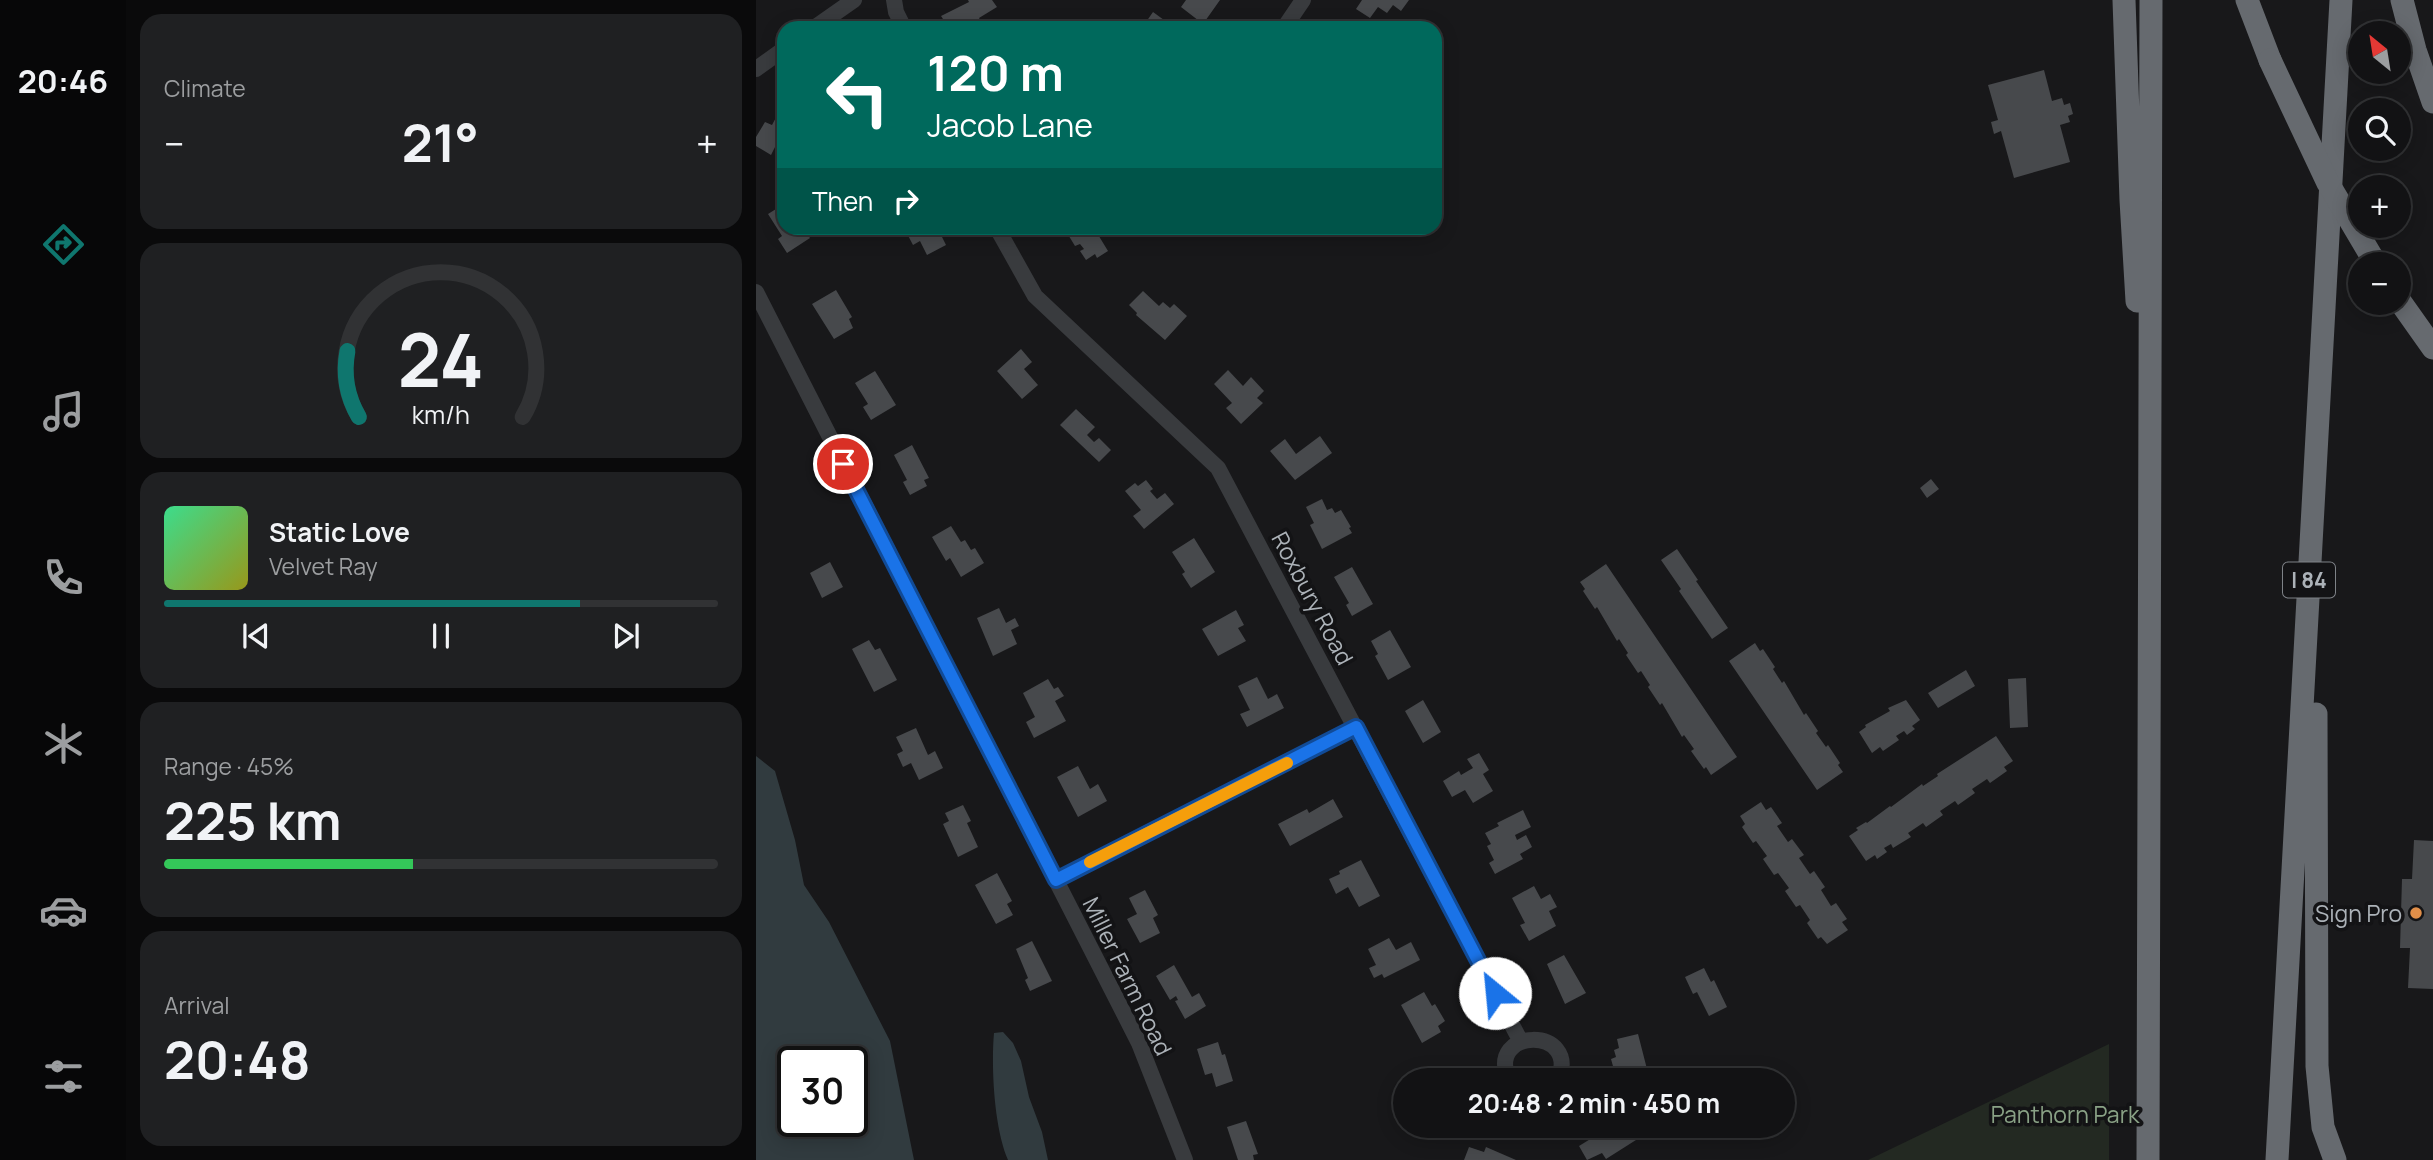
<!DOCTYPE html>
<html lang="en">
<head>
<meta charset="utf-8">
<style>
	body { margin:0; font-family:Manrope,sans-serif; background:#1f2022; color:#f1f3f6; height:100vh; display:flex; flex-direction:column; font-size:26px; white-space:nowrap }
	* { box-sizing:border-box; margin:0 }
	p { font-size:23px; color:#9c9ea0 }
	.icon { flex:none; width:38px; height:38px; fill:none; stroke:currentColor; stroke-width:2; stroke-linecap:round; stroke-linejoin:round }
	.map { position:relative; flex:1; overflow:hidden }
	.side { display:flex; flex-direction:column; gap:14px; padding:14px; background:#0a0a0b; width:630px }
	.side>* { flex:none }
	.hud { position:absolute; left:21px; top:21px; width:665px; height:214px; border-radius:21px; box-shadow:0 4px 18px #0003,0 0 0 2px #313234; background:#00695c; color:#fff; overflow:hidden }
	.needle { width:46px; rotate:330deg }
	.controls { position:absolute; left:1592px; top:21px; display:grid; gap:14px }
	.controls a { display:grid; place-items:center; width:63px; height:63px; border-radius:50%; background:#121214; box-shadow:0 4px 18px #0003,0 0 0 2px #313234; font-size:35px }
	.speed { position:absolute; left:21px; top:1046px; display:flex; gap:14px; font-size:35px; font-weight:700; text-align:center }
	.speed>* { display:grid; place-content:center; width:91px; height:91px; border-radius:50%; background:#121214; box-shadow:0 4px 18px #0003,0 0 0 2px #313234; line-height:1 }
	.speed .limit { border:4px solid #111; border-radius:10px; background:#fff; color:#111 }
	.pin { position:absolute; display:grid; place-items:center; width:60px; height:60px; color:#fff; margin:-30px; border:4px solid #fff; border-radius:50%; box-shadow:0 2px 7px #0007 }
	.me { position:absolute; width:77px; margin:-38px; rotate:332deg; stroke-linejoin:round; filter:drop-shadow(0 0 5px #0008) }
	.turn { display:flex; align-items:center; gap:24px; height:147px; padding:0 35px; font-size:32px }
	.turn .icon { width:91px; height:91px; stroke-width:2.5 }
	.turn b { display:block; font-size:49px; line-height:60px }
	.then { display:flex; align-items:center; height:66px; padding:0 35px; background:#0003; gap:14px; font-size:26px }
	.big { font-size:52px; font-weight:700; line-height:1.1 }
	.side .card { flex:1; display:flex; flex-direction:column; justify-content:center; gap:10px; min-width:0; padding:0 24px; border-radius:21px; background:#1f2022 }
	.side .dial { align-items:center; gap:0 }
	.dial svg { height:182px; overflow:visible; fill:none; stroke:#313234; stroke-width:7; stroke-linecap:round; text-anchor:middle }
	.dial text { fill:#f1f3f6; stroke:none }
	.song { display:flex; align-items:center; gap:21px }
	.cover { width:84px; height:84px; border-radius:10px; background:linear-gradient(135deg,hsl(150 70% 55%),hsl(60 70% 35%)) }
	.played { height:7px; border-radius:4px; background:linear-gradient(90deg,#0f766e 75%,#313234 75%) }
	.keys { display:flex; justify-content:space-around; direction:ltr }
	.heat { display:flex; justify-content:space-between; align-items:center; font-size:38px; direction:ltr }
	.charge { height:10px; border-radius:5px; background:linear-gradient(90deg,#34c759 45%,#313234 0) }
	.trip { position:absolute; left:637px; top:1068px; width:402px; height:70px; border-radius:35px; background:#121214; box-shadow:0 4px 18px #0003,0 0 0 2px #313234; font-weight:700; line-height:70px; text-align:center }
	main { display:flex; flex:1; min-height:0 }
	.tabs { display:flex; flex-direction:column; width:126px; justify-content:space-around; align-items:center; background:#070708; color:#9c9ea0 }
	.tabs .icon { width:49px; height:49px }
	.tabs .active { color:#0f766e }
	.tabs b { font-size:32px; color:#f1f3f6 }
	.map>svg:first-child { display:block }
</style>
</head>
<body>
<main>
<nav class="tabs">
<b>20:46</b>
<svg class="icon active" aria-label="directions" viewBox="0 0 24 24"><path d="M12 3l9 9-9 9-9-9zM9 14v-3h6M13 9l2 2-2 2"/></svg>
<svg class="icon" aria-label="music" viewBox="0 0 24 24"><path d="M9 18V5l10-2v13"/><circle cx="6" cy="18" r="3"/><circle cx="16" cy="16" r="3"/></svg>
<svg class="icon" aria-label="phone" viewBox="0 0 24 24"><path d="M5 4h4l2 5-3 2q2 4 5 5l2-3 5 2v4C11 20 4 13 5 4z"/></svg>
<svg class="icon" aria-label="climate" viewBox="0 0 24 24"><path d="M12 3v18M4 7l16 10M4 17L20 7"/></svg>
<svg class="icon" aria-label="car" viewBox="0 0 24 24"><path d="M5 17H2v-5l4-1 3-4h7l3 4 3 1v5h-3M9 17h6M6 11h13"/><circle cx="7" cy="17" r="2"/><circle cx="17" cy="17" r="2"/></svg>
<svg class="icon" aria-label="filters" viewBox="0 0 24 24"><path d="M4 7h16M4 17h16"/><circle cx="9" cy="7" r="2"/><circle cx="15" cy="17" r="2"/></svg>
</nav>
<section class="side">
<div class="card"><p>Climate</p>
<div class="heat"><a>−</a><b class="big">21°</b><a>+</a></div>
</div>
<div class="card dial"><svg viewBox="0 0 100 80">
<path d="M14 69A42 42 0 1 1 86 69"/>
<path d="M14 69A42 42 0 0 1 9 40" stroke="#0f766e"/>
<text x="50" y="56" font-size="32" font-weight="700">24</text>
<text x="50" y="72" font-size="11">km/h</text>
</svg></div>
<div class="card">
<div class="song"><i class="cover"></i><div><b>Static Love</b><p>Velvet Ray</p></div></div>
<div class="played"></div>
<div class="keys"><svg class="icon" aria-label="previous" viewBox="0 0 24 24"><path d="M18 5L8 12l10 7zM5 5v14"/></svg><svg class="icon" aria-label="pause" viewBox="0 0 24 24"><path d="M8 5v14M16 5v14"/></svg><svg class="icon" aria-label="next" viewBox="0 0 24 24"><path d="M6 5l10 7-10 7zM19 5v14"/></svg></div>
</div>
<div class="card"><p>Range · 45%</p><b class="big">225 km</b><div class="charge"></div></div>
<div class="card"><p>Arrival</p><b class="big">20:48</b></div>
</section>
<div class="map">
<svg width="1677" height="1160" viewBox="0 0 1677 1160">
	<rect width="100%" height="100%" fill="#18181a"/>
	<path fill="#232922" d="M1353 1044V1160H1112Z"/>
	<path fill="#313b3f" fill-rule="evenodd" d="M0 756 19 771 39 840 48 885 73 922 134 1041 158 1160H0ZM37 1062H96V1122H37Z
		M247 1032 257 1043 265 1061 273 1097 286 1132 292 1160H252C238 1128 235 1067 238 1033Z"/>
	<path fill="#47494c" d="M212 0H236L241 7 223 18 229 28H193L185 16 213 2Z
		M430 0H464L447 24 425 7Z
		M606 0H653L645 11 637 5 631 13 622 7 614 18 600 9Z
		M397 12 419 28H397L390 22Z
		M1288 70 1296 101 1306 98 1308 105 1314 103 1317 114 1312 116 1314 122 1304 125 1314 162 1258 178 1245 131 1238 134 1235 122 1242 120 1232 85Z
		M24 110 28 112V141L25 146 21 143 15 155 0 146V137L9 122 16 125Z
		M28 204V228H47L54 238 31 253 22 239 26 236 12 214Z
		M148 228H186L190 236 186 237 190 245 171 255 164 241 157 245Z
		M308 228H338L352 251 341 258 339 254 330 260 324 251 328 249 324 244 319 246Z
		M80 290 96 317 93 319 97 328 78 339 56 304Z
		M387 291 403 306 407 302 414 308 418 304 431 316 409 340 380 315 381 313 373 305Z
		M265 349 276 362 268 369 282 385 266 399 241 371Z
		M472 370 487 386 495 377 508 391 501 398 507 403 485 424 470 408 476 403 458 384Z
		M119 371 140 405 115 420 107 407 112 404 99 383Z
		M320 409 339 427 331 435 338 442 343 438 355 450 343 462 304 425Z
		M564 436 576 453 539 480 514 451 529 439 540 454Z
		M156 445 173 478 168 480 171 486 154 495 147 482 151 480 138 455Z
		M1175 479 1183 489 1171 498 1164 488Z
		M390 480 397 489 394 491 401 499 409 493 418 504 388 529 377 516 385 510 369 491 379 483 382 486Z
		M566 499 571 510 576 508 579 513 585 510 595 527 593 528 596 533 566 549 554 525 558 523 550 507Z
		M195 526 205 542 209 540 215 550 219 548 228 563 205 577 194 558 190 561 176 537Z
		M438 538 459 572 435 588 426 574 429 572 416 552Z
		M921 549 942 580 940 581 972 628 956 639 923 591 925 589 905 560Z
		M74 562 87 587 66 598 54 573Z
		M850 564 981 757 955 775 950 767 948 769 935 751 938 749 928 735 926 737 906 703 904 705 892 687 894 685 885 671 882 673 870 655 872 653 863 639 861 641 841 607 839 609 827 591 829 589 824 582Z
		M596 567 617 604 596 616 590 605 593 603 578 577Z
		M243 608 250 623 259 618 263 626 255 630 261 644 237 656 221 618Z
		M480 610 488 625 482 628 490 641 462 656 446 629Z
		M634 630 655 667 632 680 619 656 622 654 615 641Z
		M113 640 119 650 124 648 141 680 118 692 96 649Z
		M999 643 1004 651 1007 649 1019 667 1017 669 1026 683 1028 681 1048 715 1050 713 1062 731 1060 733 1070 747 1072 745 1084 763 1082 765 1087 772 1061 790 973 661Z
		M1210 670 1219 686 1182 708 1172 693Z
		M501 677 512 699 521 694 528 708 491 727 484 714 494 710 482 686Z
		M1270 678 1272 727 1254 728 1252 679Z
		M292 679 298 689 302 687 308 696 299 701 310 721 278 738 270 722 279 717 267 693Z
		M667 700 685 732 667 743 649 711Z
		M1150 700 1164 720 1156 726 1159 729 1151 735 1148 731 1140 736 1143 740 1127 751 1124 747 1116 753 1103 732 1110 727 1109 725 1134 711 1132 708Z
		M160 728 172 755 179 751 187 768 163 780 155 763 147 767 141 754 147 751 140 737Z
		M1240 736 1257 761 1248 767 1251 771 1234 783 1231 779 1216 789 1219 793 1202 805 1199 801 1184 811 1187 815 1170 827 1167 823 1152 833 1155 837 1137 848 1135 844 1128 848 1131 852 1121 859 1119 855 1110 861 1093 836 1102 830 1100 828 1110 822 1111 823 1134 806 1135 807 1166 784 1167 786 1182 776 1181 774Z
		M723 753 733 770 727 774 737 791 717 803 709 790 696 797 687 781 703 771 705 775 717 768 711 759Z
		M322 766 334 789 342 784 351 801 322 817 301 777Z
		M577 799 587 817 534 846 522 824 551 809 553 813Z
		M1005 802 1010 810 1015 807 1026 823 1021 826 1032 842 1036 839 1048 855 1043 858 1054 874 1058 871 1069 887 1065 890 1075 906 1080 903 1091 919 1086 922 1092 930 1071 944 1065 937 1062 939 1051 923 1054 920 1044 905 1040 907 1029 891 1033 888 1022 873 1018 875 1007 859 1011 856 1000 841 997 843 986 827 989 824 984 816Z
		M207 805 215 821 211 823 222 847 202 857 187 824 193 821 189 813Z
		M767 810 775 827 759 835 761 840 770 835 776 847 764 854 767 859 739 874 733 863 738 860 731 846 735 844 729 833 743 826 741 823Z
		M1658 840 1677 841V989L1652 988 1654 948H1644L1646 879H1656Z
		M605 860 624 896 603 907 592 887 580 894 573 879 584 874 583 871Z
		M241 873 256 901 251 904 257 915 240 924 219 885Z
		M778 886 785 899 794 894 801 907 793 911 800 926 773 941 764 925 769 923 756 898Z
		M389 890 402 915 397 918 404 933 384 943 371 919 381 914 373 898Z
		M633 938 640 950 655 942 664 960 628 978 626 974 618 978 613 968 620 965 612 949Z
		M276 941 296 981 274 991 269 980 272 978 260 949Z
		M808 955 830 993 809 1004 791 964Z
		M418 965 436 997 443 993 450 1006 429 1019 419 1001 422 1000 420 996 414 1000 400 976Z
		M948 968 955 982 958 980 971 1007 953 1016 941 992 937 994 929 977Z
		M668 992 676 1006 679 1004 689 1021 682 1026 685 1032 666 1043 645 1005Z
		M882 1034 891 1069 860 1077 855 1059 860 1057 858 1050 863 1048 861 1039Z
		M462 1042 466 1055 469 1054 477 1081 460 1087 456 1073 449 1075 441 1049Z
		M490 1121 502 1154 497 1155 498 1160H482L471 1127Z
		M858 1125H870L880 1140 850 1159 846 1153 831 1160 823 1146 836 1138 834 1135 846 1128 848 1131Z
		M713 1147 728 1152 730 1147 760 1160H708Z"/>
	<g fill="none" stroke-linecap="round" stroke-linejoin="round">
		<path stroke="#393b3e" stroke-width="16" d="M138 0 140 12 148 28
			M58 28 98 0
			M528 28 547 0
			M0 69 28 49
			M241 228 279 296 462 468 765 1042
			M0 292 383 1043 429 1160
			M300 880 600 727
			M753 1080C729 1027 825 1026 802 1080"/>
		<path stroke="#666a6f" stroke-width="23" d="M1368 0 1375 200 1381 301
			M1491 0 1514 60
			M1646 0 1659 50 1677 102
			M1643 300 1677 348
			M1560 714 1561 1066 1567 1127 1579 1160
			M1392 1160 1395 0
			M1521 1160 1585 0"/>
		<path stroke="#666a6f" stroke-width="23" d="M1514 60 1572 183 1620 264"/>
	</g>
	<g fill="none" stroke-linecap="round" stroke-linejoin="round">
		<defs>
			<path id="route" d="M87 464 300 880 600 727 739 993"/>
		</defs>
		<use href="#route" stroke="#114b97" stroke-width="18"/>
		<use href="#route" stroke="#1a73e8" stroke-width="12"/>
		<path stroke="#f59e0b" stroke-width="12" d="M334 862 531 763"/>
	</g>
	<circle fill="#e18f49" stroke="#131315" stroke-width="2.5" cx="1660" cy="913" r="7"/>
	<g text-anchor="middle" dominant-baseline="central" stroke-width="7" stroke-linejoin="round" paint-order="stroke">
		<rect fill="#131315" stroke="#7e8287" stroke-width="2" x="1527" y="562.5" width="52" height="35" rx="5"/>
		<g font-size="21" font-weight="bold" fill="#acb2b8">
			<text x="1553" y="580">I 84</text>
		</g>
		<g font-size="23" fill="#acb2b8" stroke="#131315">
			<text transform="translate(557 598) rotate(62)">Roxbury Road</text>
			<text transform="translate(372 976) rotate(64)">Miller Farm Road</text>
		</g>
		<g font-size="23" fill="#acb2b8" stroke="#131315" text-anchor="end">
			<text x="1646" y="913">Sign Pro</text>
		</g>
		<g font-size="23" fill="#89a185" stroke="#131315">
			<text x="1309" y="1114">Panthorn Park</text>
		</g>
	</g>
</svg>
<div class="controls">
<a><svg class="needle" viewBox="-14 -14 28 28"><path d="M0-13l5 13h-10z" fill="#e53935"/><path d="M0 13l5-13h-10z" fill="#9c9ea0"/></svg></a>
<a><svg class="icon" aria-label="search" viewBox="0 0 24 24"><circle cx="10" cy="10" r="6"/><path d="M15 15l6 6"/></svg></a>
<a>+</a>
<a>−</a>
</div>
<div class="speed"><div class="limit">30</div></div>
<div class="pin" style="left:87px;top:464px;background:#d93025"><svg class="icon" aria-label="arrive" viewBox="0 0 24 24"><path d="M6 21V4h12l-3 4 3 4H6"/></svg></div>
<svg class="me" style="left:739px;top:993px" viewBox="-20 -20 40 40"><circle r="19" fill="#fff"/><path d="M0-13L10 11 0 6-10 11z" fill="#1a73e8"/></svg>
<div class="trip">20:48 · 2 min · 450 m</div>
<div class="hud">
<div class="turn"><svg class="icon" aria-label="left" viewBox="0 0 24 24"><path d="M17 20v-9H6M10 6l-5 5 5 5"/></svg><div><b>120 m</b>Jacob Lane</div></div>
<div class="then">Then<svg class="icon" aria-label="right" viewBox="0 0 24 24"><path d="M7 20v-9h11M14 6l5 5-5 5"/></svg></div>
</div>
</div>
</main>
</body>
</html>
